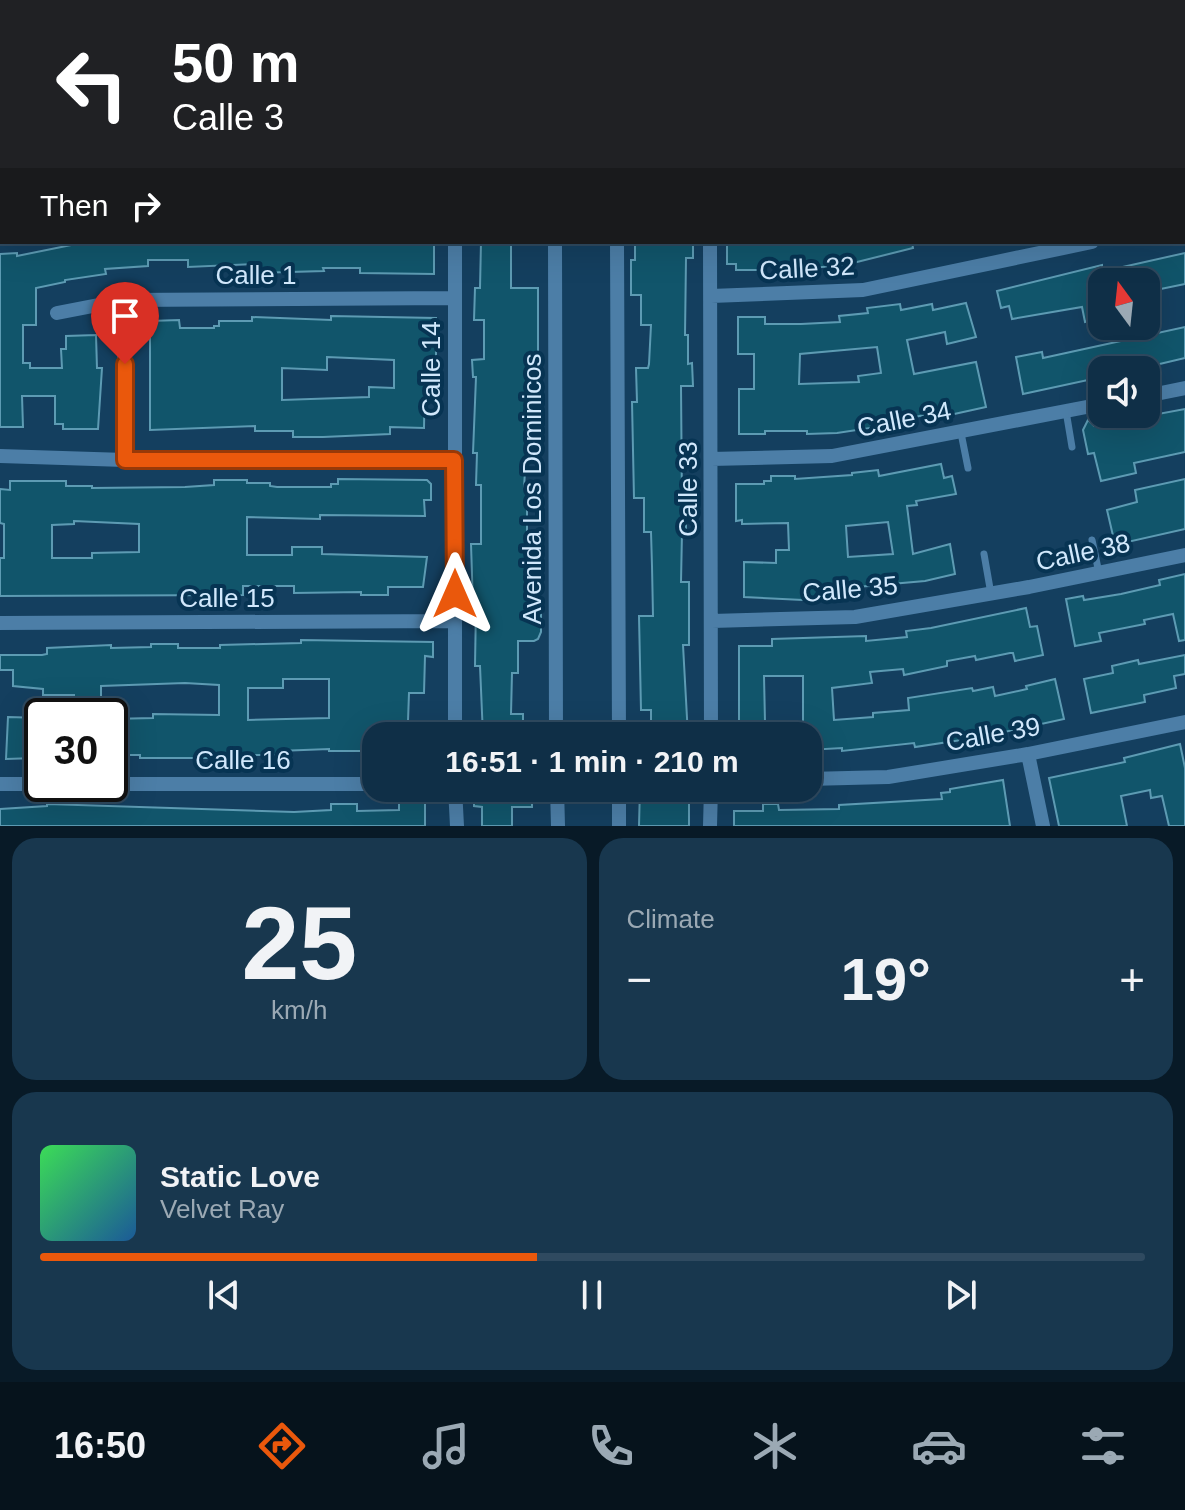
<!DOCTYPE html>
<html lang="en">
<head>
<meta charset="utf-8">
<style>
	body { margin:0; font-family:Helvetica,sans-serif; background:#18374e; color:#f1f3f6; height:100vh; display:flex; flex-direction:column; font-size:30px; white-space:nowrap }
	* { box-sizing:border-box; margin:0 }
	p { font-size:26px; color:#9ba9b4 }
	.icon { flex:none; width:44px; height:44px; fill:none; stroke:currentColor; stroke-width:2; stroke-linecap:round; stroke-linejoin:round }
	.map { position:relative; height:826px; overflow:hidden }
	.panel { display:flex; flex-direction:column; gap:12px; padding:12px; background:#081a27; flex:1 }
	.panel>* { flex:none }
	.banner { position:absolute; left:0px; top:0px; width:1186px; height:244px; box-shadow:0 8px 32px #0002,0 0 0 2px #2f4a60; background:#202124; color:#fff; overflow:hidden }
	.needle { width:52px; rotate:345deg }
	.controls { position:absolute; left:1088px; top:268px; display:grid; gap:16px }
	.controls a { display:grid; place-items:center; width:72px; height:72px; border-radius:16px; background:#0f2f47; box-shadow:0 8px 32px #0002,0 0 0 2px #2f4a60; font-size:40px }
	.speed { position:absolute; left:24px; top:698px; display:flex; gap:16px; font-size:40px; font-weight:700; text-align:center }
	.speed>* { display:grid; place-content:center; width:104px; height:104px; border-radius:50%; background:#0f2f47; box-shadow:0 8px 32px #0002,0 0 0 2px #2f4a60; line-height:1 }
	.speed .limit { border:4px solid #111; border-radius:12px; background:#fff; color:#111 }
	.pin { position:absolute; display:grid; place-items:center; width:68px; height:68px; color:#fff; margin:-82px -34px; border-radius:50% 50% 50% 0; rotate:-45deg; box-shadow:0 0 8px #0007 }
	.pin .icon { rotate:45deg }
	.me { position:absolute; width:88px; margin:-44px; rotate:0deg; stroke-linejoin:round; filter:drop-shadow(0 0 6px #0008) }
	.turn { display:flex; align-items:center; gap:28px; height:168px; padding:0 40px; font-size:36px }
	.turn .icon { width:104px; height:104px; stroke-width:2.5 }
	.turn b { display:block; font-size:56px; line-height:68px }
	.then { display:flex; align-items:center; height:76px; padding:0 40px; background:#0003; gap:16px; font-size:30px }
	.big { font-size:60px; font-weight:700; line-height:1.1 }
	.panel .tile { flex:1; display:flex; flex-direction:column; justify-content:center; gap:12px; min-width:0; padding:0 28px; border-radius:24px; background:#18374e }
	.panel .dial { align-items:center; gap:0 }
	.dial b { font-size:104px; line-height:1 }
	.song { display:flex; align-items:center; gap:24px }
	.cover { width:96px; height:96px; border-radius:12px; background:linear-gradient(135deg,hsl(130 70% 55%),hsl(210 70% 35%)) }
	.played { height:8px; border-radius:4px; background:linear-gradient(90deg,#ea580c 45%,#2f4a60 45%) }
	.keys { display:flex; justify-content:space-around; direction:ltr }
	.heat { display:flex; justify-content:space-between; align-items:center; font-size:44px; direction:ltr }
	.panel .tiles { flex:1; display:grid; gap:12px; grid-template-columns:1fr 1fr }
	.tile:last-child { grid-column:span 2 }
	.trip { position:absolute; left:362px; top:722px; width:460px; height:80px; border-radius:24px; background:#0f2f47; box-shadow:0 8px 32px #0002,0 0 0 2px #2f4a60; font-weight:700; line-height:80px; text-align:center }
	.tab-bar { display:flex; height:128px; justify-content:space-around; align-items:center; background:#06131c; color:#9ba9b4 }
	.tab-bar .icon { width:56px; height:56px }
	.tab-bar .selected { color:#ea580c }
	.tab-bar b { font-size:36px; color:#f1f3f6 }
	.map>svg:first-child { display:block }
</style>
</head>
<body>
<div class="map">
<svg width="1185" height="826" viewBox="0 0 1185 826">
	<rect width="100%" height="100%" fill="#143f5f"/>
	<path fill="#784707" d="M932 0H1185V144L1184 2H925Z"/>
	<path fill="#11556b" stroke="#5d9bb3" stroke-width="2" fill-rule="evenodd" d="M86 242H434V274L360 273V268H323L324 271 254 273V264L188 267V260H148V266L105 269 106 274 65 280V282L36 288V325H23V363H30V368H62L61 349H66V336L96 335 97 368H102L98 429H63V424H55V396H22L23 427H0V254L17 253V256Z
		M481 242H511V288H538V386H530L524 488H527V544H530L528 611H541V632L538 639 534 641H518V673H512L511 714H523V736H483L480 666H475L476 606H473L471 544H481V485H476L477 453H473L476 377H473L472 360 484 359V320H474L475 288H480Z
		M635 242H693V258H686L685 335H688V364L692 363 693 386H681L682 506H686V532H682L681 582H689V645H683L688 736H651V710H641L639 616H653L652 566 651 532H644V498H634L632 402H637L636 368H648L649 364 651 325H641V295H631V260H635Z
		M727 242H912L913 248 845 265 800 269V266L763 265V270H736V264H727Z
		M1185 253V284L1146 292V282H1121L1118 268Z
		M1102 265V291L1098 292 1102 318 1085 322 1082 307 1012 319 1009 306 1001 308 997 291Z
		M966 303 976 337 947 344 945 332 907 340 914 374 976 362 986 407 936 418 935 413 889 422 890 425 837 433 807 434V431H765V434H739V389H754V354H738V317H765V324H801L840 322 839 316 868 313 867 308 900 304 901 310 932 304 933 310ZM877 347 881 373 858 376 859 382 799 384 800 354Z
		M331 316 436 318V370H425L424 428 390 427V434L323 437H293V431H255V426L150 430V321L179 320 180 328H214V326H219V321H252V317L331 320ZM327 357 394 360V388L369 387V397L282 400V368L327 370Z
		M1185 327V358L1147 367 1148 370H1102V377L1023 394 1016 357 1042 352 1043 358Z
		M1185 409V452L1134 463 1136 473 1101 481 1094 453 1088 454 1083 430 1088 420 1094 426Z
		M941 464 944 478 952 476 956 494 916 501 917 505 907 506 913 554 950 544 955 574 925 581 857 587V593L803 600 744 597V562L776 563V550H789L788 523 742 524V520L736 521V484H764V481H771V476H795V479L852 475V473L878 470 879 476ZM888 522 893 554 848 557 846 526Z
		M338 479 427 480 431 484V500H424L425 516 320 515V519L247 517V555H292V547H322V554L427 557 423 587H388V595H361V592L294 593V586H243V595L0 596V558H4V524L0 523V489L10 490V481H66V486H92V488L185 487 214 485V480H247V483H270V486L277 487H331V484H338ZM74 521 139 524V552L92 553V558H52V525L74 524Z
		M1185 479V529L1127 542 1125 546 1114 540 1107 510 1137 502 1135 490Z
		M1185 574V640L1179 641 1173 614 1144 620 1145 624 1099 633 1101 641 1075 646 1066 599 1083 596 1084 600 1121 594 1160 585 1159 580Z
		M1026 608 1030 627 1037 626 1043 655 1015 661 1013 653H1010L976 660 975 656 947 661V666L904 675 903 669 870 672 872 683 832 688 834 720 873 717V713L909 710 908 698 972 688 973 691 993 687 995 696 1027 689 1026 686 1055 679 1064 719 981 737 915 747 914 743 842 751V748L808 750V736H739V646H772V639L866 636V641L907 637 906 631 931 628ZM764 676H803V722H765Z
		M301 640 433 642V657L425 656 424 693H409L408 721H433V736H376V758H362V751H329V749L278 751V755H210V758H140V755H110V719L153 718V714L219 715V685L185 683 101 686V716H74V695H43V689L13 686V670H0V655H42L47 654V648L111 645V648L151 647V644H178V648H220V645L301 643ZM283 679H329V718L248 720V688H283Z
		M1185 655V674L1174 676 1176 688 1144 695 1145 702 1091 713 1084 679 1113 673 1112 666 1138 660 1139 664Z
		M8 717 42 718V755H35V758L6 759Z
		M1180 744 1185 768V826H1169L1162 796 1151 798 1150 790 1121 796 1127 826H1059L1049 778 1125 762 1124 758Z
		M1003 780 1010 826H734V811H763V804H778L779 810 839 809V805L942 799 941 793 950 792V789Z
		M474 788H532V807H512V826H482V807L474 806Z
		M640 788H689V826H639Z
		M399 802H425V826H0V809L47 806V804L294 812 331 810V804H357V811L399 810Z"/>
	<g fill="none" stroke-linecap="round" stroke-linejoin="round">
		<path stroke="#4c7ea7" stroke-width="7" d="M88 0V2
			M251 0V2
			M416 0V2
			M1066 411 1072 447
			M961 433 968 468
			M1092 540 1099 573
			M984 554 991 594"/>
		<path stroke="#4c7ea7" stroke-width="14" d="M882 2 888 0
			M0 39 2 40
			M0 165H2
			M1184 223H1185
			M555 242 556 736
			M617 242 619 736
			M710 242 711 736
			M711 296 863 290 1092 242
			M124 300 125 460
			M57 313 124 300 455 298
			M1146 396 1185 388
			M0 456 125 460H454
			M711 459 832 456 1102 404
			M712 621 855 617 1029 587 1185 555
			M0 623 455 621
			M455 736V242
			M1028 754 1043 826
			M808 779 888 777 1028 754 1185 722
			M0 784H42
			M110 784H376
			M455 788 457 826
			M557 788 558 826
			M619 788V826
			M710 826 711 788"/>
	</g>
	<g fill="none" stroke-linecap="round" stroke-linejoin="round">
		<defs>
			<path id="route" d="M125 364V460H454L455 594"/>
		</defs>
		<use href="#route" stroke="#983908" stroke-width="20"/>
		<use href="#route" stroke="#ea580c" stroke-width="14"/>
	</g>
	<g text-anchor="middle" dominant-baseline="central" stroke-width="8" stroke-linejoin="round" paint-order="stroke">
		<g font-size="26" fill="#d1e8fc" stroke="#073453">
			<text transform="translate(807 268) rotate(-3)">Calle 32</text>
			<text x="256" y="275">Calle 1</text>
			<text transform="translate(431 369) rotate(-90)">Calle 14</text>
			<text transform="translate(904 419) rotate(-11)">Calle 34</text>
			<text transform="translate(532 489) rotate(-90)">Avenida Los Dominicos</text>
			<text transform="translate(688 489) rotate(-90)">Calle 33</text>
			<text transform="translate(1083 552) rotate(-12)">Calle 38</text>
			<text transform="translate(850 589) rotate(-5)">Calle 35</text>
			<text x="227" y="598">Calle 15</text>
			<text transform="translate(993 734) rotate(-10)">Calle 39</text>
			<text x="243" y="760">Calle 16</text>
		</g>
	</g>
</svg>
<div class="controls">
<a><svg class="needle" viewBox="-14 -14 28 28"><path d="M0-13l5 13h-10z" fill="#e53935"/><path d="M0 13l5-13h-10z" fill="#9ba9b4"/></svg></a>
<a><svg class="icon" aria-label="sound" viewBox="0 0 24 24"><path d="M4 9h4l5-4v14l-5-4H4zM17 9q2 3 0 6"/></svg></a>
</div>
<div class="speed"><div class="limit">30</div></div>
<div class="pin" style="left:125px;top:364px;background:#d93025"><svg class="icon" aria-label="arrive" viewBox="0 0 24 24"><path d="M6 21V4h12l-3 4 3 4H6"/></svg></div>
<svg class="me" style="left:455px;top:594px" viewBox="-20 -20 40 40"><path d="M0-17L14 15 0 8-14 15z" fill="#ea580c" stroke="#fff" stroke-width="4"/></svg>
<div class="trip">16:51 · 1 min · 210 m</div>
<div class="banner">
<div class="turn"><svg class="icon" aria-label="left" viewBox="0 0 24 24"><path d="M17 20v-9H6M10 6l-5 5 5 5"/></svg><div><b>50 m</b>Calle 3</div></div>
<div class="then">Then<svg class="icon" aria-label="right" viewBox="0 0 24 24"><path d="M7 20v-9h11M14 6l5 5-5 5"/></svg></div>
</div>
</div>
<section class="panel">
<div class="tiles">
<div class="tile dial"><b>25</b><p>km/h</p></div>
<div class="tile"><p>Climate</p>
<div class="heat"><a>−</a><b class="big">19°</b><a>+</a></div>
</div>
<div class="tile">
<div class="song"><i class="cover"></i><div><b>Static Love</b><p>Velvet Ray</p></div></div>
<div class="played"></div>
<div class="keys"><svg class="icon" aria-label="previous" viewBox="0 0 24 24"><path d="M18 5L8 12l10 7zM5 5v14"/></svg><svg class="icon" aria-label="pause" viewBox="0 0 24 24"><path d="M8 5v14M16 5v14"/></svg><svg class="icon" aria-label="next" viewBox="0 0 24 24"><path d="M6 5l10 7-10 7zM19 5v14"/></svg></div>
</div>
</div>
</section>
<nav class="tab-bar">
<b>16:50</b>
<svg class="icon selected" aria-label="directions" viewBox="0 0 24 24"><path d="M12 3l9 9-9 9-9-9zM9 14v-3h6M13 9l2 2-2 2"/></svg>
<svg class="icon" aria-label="music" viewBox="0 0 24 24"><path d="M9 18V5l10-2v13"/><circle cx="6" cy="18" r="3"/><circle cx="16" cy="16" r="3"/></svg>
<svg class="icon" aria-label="phone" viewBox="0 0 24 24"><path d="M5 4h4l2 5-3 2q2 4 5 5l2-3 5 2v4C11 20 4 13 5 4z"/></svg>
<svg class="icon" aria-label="climate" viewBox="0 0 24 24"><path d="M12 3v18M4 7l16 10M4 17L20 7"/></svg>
<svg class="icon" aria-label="car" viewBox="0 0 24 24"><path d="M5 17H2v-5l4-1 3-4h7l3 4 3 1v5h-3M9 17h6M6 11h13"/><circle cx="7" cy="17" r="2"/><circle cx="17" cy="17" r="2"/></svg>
<svg class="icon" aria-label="filters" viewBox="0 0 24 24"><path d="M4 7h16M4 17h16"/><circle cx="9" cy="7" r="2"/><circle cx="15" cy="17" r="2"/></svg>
</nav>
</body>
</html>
